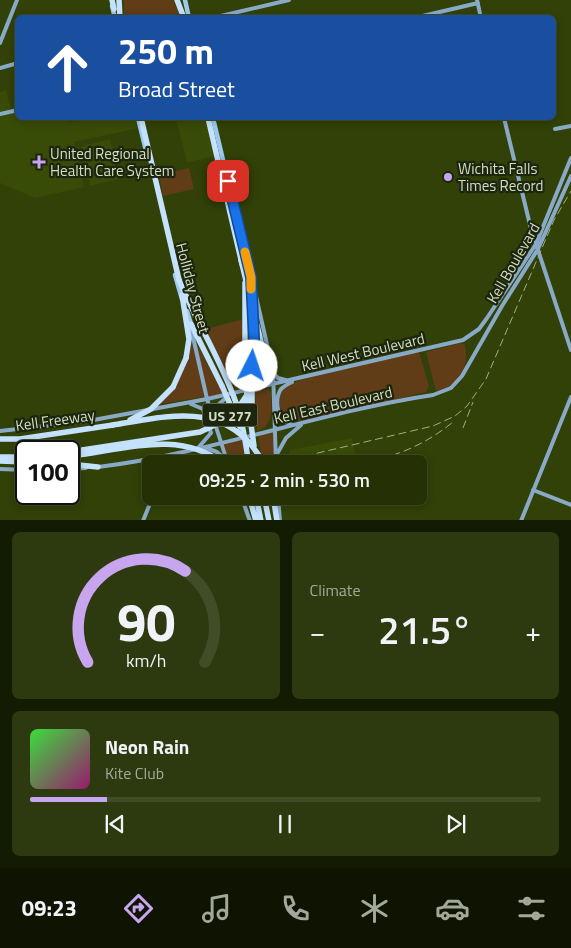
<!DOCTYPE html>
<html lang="en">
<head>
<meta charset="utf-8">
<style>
	body { margin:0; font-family:"Titillium Web",sans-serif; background:#2d390f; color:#f1f3f6; height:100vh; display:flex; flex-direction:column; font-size:19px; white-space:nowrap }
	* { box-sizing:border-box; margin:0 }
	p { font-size:16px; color:#a3a99a }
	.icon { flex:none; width:28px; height:28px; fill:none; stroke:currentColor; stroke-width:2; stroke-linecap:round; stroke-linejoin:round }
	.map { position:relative; height:520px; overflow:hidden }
	.drawer { display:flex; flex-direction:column; gap:12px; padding:12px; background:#141b03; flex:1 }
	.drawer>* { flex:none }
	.guide { position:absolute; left:15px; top:15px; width:541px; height:105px; border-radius:8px; box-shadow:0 2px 8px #0003,0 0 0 1px #424c27; background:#1a4fa0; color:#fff; overflow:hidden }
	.speed { position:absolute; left:15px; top:440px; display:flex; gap:10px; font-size:25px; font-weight:700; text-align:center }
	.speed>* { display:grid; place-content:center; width:65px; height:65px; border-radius:50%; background:#253105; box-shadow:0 2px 8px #0003,0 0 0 1px #424c27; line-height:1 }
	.speed .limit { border:2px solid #111; border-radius:8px; background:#fff; color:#111 }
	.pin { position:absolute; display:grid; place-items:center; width:42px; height:42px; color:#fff; margin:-21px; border-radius:10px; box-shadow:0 2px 8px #0006 }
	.me { position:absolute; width:55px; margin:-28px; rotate:4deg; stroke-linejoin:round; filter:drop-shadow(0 0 4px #0008) }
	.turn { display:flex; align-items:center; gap:18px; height:105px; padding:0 20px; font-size:22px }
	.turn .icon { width:65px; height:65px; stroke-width:2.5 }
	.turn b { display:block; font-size:35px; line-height:42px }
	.big { font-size:38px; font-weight:600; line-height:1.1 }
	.drawer .tile { flex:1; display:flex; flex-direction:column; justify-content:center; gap:8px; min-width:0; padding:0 18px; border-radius:8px; background:#2d390f }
	.drawer .dial { align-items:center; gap:0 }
	.dial svg { height:130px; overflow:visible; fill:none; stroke:#424c27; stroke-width:7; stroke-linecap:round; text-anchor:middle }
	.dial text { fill:#f1f3f6; stroke:none }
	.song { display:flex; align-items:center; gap:15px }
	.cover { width:60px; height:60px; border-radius:8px; background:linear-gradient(135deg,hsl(120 70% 55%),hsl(320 70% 35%)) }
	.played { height:5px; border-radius:2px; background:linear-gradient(90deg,#c7a6ef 15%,#424c27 15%) }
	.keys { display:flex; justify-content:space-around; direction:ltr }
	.heat { display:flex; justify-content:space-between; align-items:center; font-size:28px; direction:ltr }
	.drawer .tiles { flex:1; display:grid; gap:12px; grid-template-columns:1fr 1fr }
	.tile:last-child { grid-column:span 2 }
	.trip { position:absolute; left:142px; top:455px; width:285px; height:50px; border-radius:8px; background:#253105; box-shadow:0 2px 8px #0003,0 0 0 1px #424c27; font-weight:600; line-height:50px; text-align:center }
	.dock { display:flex; height:80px; justify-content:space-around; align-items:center; background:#0f1402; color:#a3a99a }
	.dock .icon { width:35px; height:35px }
	.dock .active { color:#c7a6ef }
	.dock b { font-size:22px; color:#f1f3f6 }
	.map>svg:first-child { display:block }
</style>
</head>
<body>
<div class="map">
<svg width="571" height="521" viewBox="0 0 571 521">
	<rect width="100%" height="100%" fill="#314107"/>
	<path fill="#384b07" d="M6 90 12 113H17L18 118H68L69 122 89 118H136L139 128 74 142 84 187 35 198 0 183V92Z
		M195 118H206L215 156 187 163 177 122Z
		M110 139 119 179 90 186 81 146Z
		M352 438 358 464H286L290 450Z"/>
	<path fill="#613d17" d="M124 0H173L181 17H124Z
		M189 168 194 189 163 196 159 175Z
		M244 319V388L236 390 206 329Z
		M192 337 204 397 159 404C179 381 188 368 192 337Z
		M196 342 223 394 208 397Z
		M461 343 465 345C470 367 459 387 436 391L426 352Z
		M419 352 429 386 426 392 308 420 291 422 285 420C280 412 276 395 284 388 302 374 393 358 419 352Z
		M268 389 271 392C271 406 275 426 257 431L255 391Z
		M273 433 274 464H266L261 453 258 436Z
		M243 440 248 464H231L224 445Z"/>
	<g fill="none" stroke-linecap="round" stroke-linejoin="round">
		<path stroke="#89aac7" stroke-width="4" d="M477 0 481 18
			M212 18 289 0
			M414 18 478 3
			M0 43 17 0
			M0 68 18 63
			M0 114 18 110
			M504 118 531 229 571 350
			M555 129 571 126
			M253 283 273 371 276 464
			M191 328 207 399 228 464
			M273 373 278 378 289 381
			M191 404 203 409 211 433 198 448
			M214 417 218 405 227 397
			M291 424C277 422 274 400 281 389 284 386 288 384 292 382
			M0 431 88 421 207 399 463 340 479 329 487 318 536 244 571 158
			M206 448 217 452 225 459
			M277 454 286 438 301 425
			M98 467C211 453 320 412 433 395L451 388 462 376 502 306 538 249 571 176
			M0 469 26 470
			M69 469 86 468
			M533 490 571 505
			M241 496 250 521
			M278 496 280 521
			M143 521 153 496
			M521 521 571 397"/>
		<path stroke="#9ec9ee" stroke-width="4.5" d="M185 0 189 18
			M112 6 115 18
			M138 118 146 151
			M213 118 251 277
			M175 275 182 299
			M187 311 191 324"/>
		<path stroke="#c4e2fd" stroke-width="5.5" d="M119 0 120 18
			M177 0 184 18
			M141 118 179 280
			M208 118 242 264
			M245 283V381
			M251 296V277
			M191 324 222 386
			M252 381 254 338 252 313
			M173 387 186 358
			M0 439H20L113 425
			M0 457H26
			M257 458 258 464
			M0 461 26 462
			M69 464 98 467
			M249 496 256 521
			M256 496 261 521
			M264 496 269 521
			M273 496 277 521"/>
		<path stroke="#a1ad87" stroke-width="1" stroke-dasharray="8 4" stroke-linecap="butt" d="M463 428 473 402
			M305 456 433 426 455 416 467 406 486 379 554 220 571 191
			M369 461C401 455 427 443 453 422"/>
		<path stroke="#c4e2fd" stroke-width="5.5" d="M112 0 114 9
			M179 280C196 321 220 358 235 400 243 420 245 442 249 464
			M182 295 189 339 186 358
			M245 381 254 446
			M222 386 240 427
			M252 390V418
			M130 420 151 409 173 387
			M113 425C172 415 230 400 264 464
			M69 452 200 432 221 422 241 404 255 382 262 346 241 260
			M69 456C120 451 179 428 224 464"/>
	</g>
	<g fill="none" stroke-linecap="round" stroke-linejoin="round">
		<defs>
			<path id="route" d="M228 181 251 277 254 338 252 366"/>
		</defs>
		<use href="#route" stroke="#114b97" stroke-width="12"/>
		<use href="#route" stroke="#1a73e8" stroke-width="9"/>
		<path stroke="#f59e0b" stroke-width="9" d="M245 252 251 277V289"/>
	</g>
	<g fill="#c7a6ef" stroke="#1d250e" stroke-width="2">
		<path d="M36.5 154.5h5v5h5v5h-5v5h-5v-5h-5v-5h5z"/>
		<circle cx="448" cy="177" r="5"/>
	</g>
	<g text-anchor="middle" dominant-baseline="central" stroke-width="4.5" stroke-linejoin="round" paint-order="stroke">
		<rect fill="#1d250e" stroke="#9ca68b" stroke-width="1" x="202.5" y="403.5" width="55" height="23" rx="4"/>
		<g font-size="14" font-weight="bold" fill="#d3dec1">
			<text x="230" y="415">US 277</text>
		</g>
		<g font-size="15" fill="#d3dec1" stroke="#1d250e" text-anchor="start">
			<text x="50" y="153">United Regional<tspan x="50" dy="17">Health Care System</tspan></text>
			<text x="458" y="168">Wichita Falls<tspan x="458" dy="17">Times Record</tspan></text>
		</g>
		<g font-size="15" fill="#d3dec1" stroke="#1d250e">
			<text transform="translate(513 263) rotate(-60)">Kell Boulevard</text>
			<text transform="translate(193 288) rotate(75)">Holliday Street</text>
			<text transform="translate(363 352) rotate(-13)">Kell West Boulevard</text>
			<text transform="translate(333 405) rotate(-13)">Kell East Boulevard</text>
			<text transform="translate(55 420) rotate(-8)">Kell Freeway</text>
		</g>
	</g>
</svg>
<div class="speed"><div class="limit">100</div></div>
<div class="pin" style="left:228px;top:181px;background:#d93025"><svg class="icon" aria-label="arrive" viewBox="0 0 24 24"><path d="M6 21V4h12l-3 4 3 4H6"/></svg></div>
<svg class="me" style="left:252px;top:366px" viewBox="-20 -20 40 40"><circle r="19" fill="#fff"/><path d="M0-13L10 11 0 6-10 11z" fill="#1a73e8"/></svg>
<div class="trip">09:25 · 2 min · 530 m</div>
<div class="guide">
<div class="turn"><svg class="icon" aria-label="ahead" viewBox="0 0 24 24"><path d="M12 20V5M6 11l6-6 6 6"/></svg><div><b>250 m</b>Broad Street</div></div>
</div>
</div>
<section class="drawer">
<div class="tiles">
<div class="tile dial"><svg viewBox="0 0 100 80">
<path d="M14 69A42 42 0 1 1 86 69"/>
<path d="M14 69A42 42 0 0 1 74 13" stroke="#c7a6ef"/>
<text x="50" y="56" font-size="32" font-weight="700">90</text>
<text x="50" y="72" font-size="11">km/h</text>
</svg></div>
<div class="tile"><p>Climate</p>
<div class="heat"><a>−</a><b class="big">21.5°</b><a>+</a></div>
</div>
<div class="tile">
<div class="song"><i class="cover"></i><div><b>Neon Rain</b><p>Kite Club</p></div></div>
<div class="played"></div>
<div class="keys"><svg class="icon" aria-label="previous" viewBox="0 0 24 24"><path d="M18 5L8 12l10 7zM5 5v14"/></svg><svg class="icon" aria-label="pause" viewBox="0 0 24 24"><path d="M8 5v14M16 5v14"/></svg><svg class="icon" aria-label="next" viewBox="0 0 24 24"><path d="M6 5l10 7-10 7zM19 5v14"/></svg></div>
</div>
</div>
</section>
<nav class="dock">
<b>09:23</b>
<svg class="icon active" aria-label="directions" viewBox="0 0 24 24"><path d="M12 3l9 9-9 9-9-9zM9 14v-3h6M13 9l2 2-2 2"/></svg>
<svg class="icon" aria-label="music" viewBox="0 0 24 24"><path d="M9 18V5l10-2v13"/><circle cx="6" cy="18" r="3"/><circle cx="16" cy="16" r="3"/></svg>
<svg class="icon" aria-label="phone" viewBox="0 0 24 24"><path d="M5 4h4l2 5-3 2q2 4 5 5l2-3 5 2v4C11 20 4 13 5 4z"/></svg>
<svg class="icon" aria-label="climate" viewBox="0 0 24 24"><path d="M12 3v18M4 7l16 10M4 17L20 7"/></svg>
<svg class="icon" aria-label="car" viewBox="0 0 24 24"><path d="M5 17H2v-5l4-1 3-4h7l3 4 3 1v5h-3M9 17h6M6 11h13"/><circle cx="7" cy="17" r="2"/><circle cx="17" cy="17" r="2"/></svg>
<svg class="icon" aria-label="filters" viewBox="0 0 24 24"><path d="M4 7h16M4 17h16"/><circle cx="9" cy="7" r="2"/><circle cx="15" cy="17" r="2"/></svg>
</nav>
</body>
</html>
